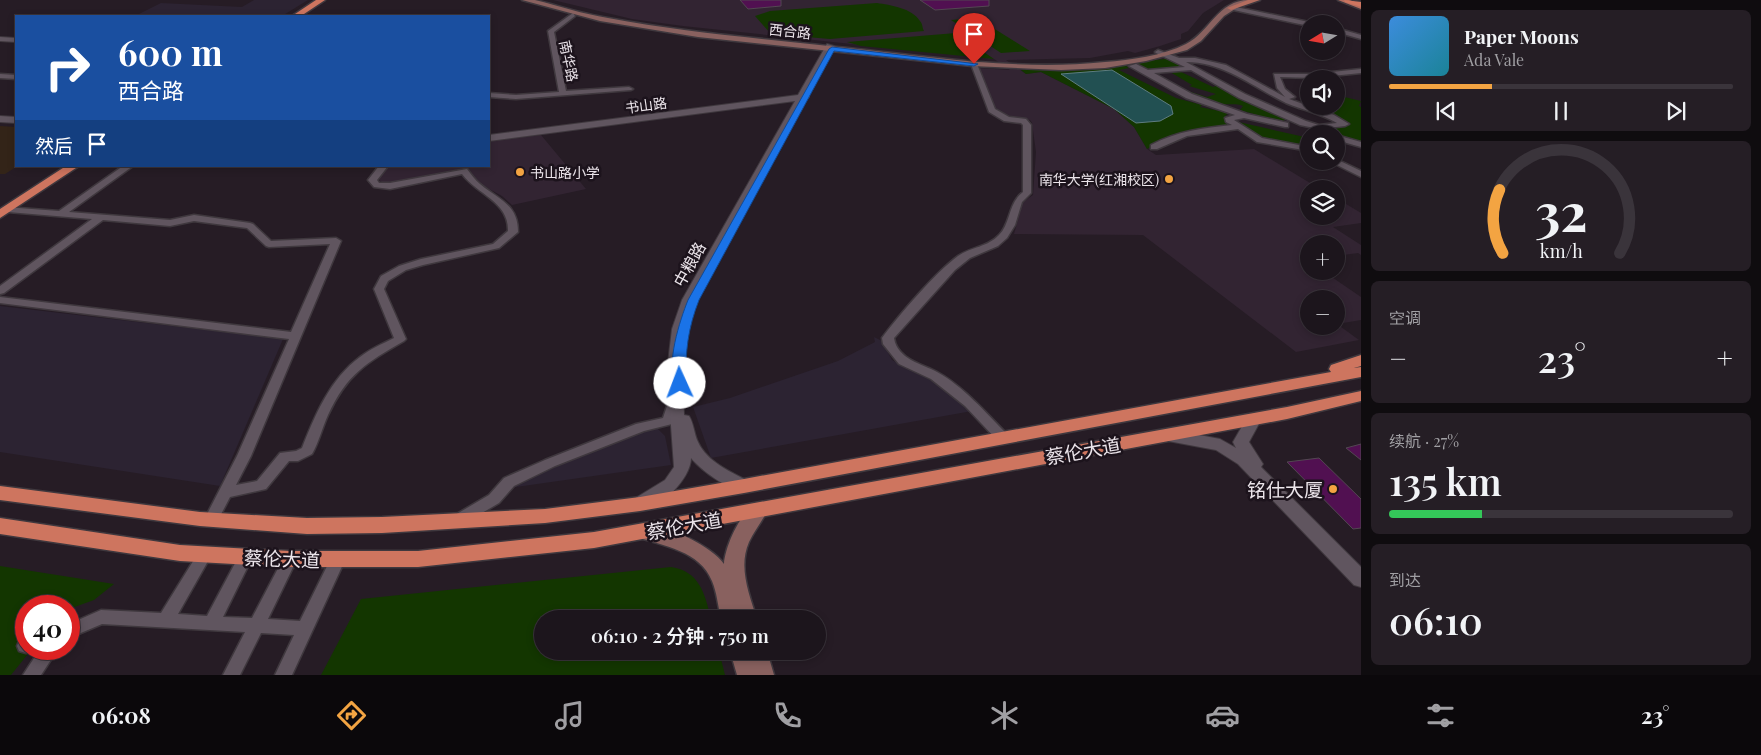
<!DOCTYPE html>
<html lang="zh">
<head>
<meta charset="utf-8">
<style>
	body { margin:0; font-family:"Playfair Display","Noto Sans SC",serif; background:#251e25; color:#f1f3f6; height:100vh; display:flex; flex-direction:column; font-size:19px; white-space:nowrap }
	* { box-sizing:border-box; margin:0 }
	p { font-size:16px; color:#a09fa3 }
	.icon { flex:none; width:28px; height:28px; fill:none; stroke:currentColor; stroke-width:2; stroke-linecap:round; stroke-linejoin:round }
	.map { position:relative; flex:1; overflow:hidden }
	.sheet { display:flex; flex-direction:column; gap:10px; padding:10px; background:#0f0c0f; width:400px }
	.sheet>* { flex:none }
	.hud { position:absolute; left:15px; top:15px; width:475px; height:152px; border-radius:0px; box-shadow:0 2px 8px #0003,0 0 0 1px #3a343b; background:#1a4fa0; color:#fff; overflow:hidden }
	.needle { width:32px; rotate:259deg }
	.buttons { position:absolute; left:1300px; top:15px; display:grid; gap:10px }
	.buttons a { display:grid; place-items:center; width:45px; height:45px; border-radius:50%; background:#1c151c; box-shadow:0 2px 8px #0003,0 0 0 1px #3a343b; font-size:25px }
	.speed { position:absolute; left:15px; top:595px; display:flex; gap:10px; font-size:25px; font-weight:700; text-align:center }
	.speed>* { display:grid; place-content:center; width:65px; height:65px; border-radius:50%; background:#1c151c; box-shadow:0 2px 8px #0003,0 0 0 1px #3a343b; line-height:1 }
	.speed .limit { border:8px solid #d22; background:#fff; color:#111 }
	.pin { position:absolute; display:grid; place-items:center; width:42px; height:42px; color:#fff; margin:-51px -21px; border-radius:50% 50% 50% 0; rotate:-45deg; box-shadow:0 0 5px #0007 }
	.pin .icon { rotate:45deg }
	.me { position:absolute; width:55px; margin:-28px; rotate:358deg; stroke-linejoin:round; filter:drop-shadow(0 0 4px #0008) }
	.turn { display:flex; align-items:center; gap:18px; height:105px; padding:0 20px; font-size:22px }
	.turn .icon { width:65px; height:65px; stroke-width:2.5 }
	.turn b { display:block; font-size:35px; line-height:42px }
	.then { display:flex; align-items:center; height:48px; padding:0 20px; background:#0003; gap:10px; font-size:19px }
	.big { font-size:38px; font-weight:600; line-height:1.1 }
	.sheet .card { flex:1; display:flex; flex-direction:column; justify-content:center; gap:8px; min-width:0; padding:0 18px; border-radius:8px; background:#251e25 }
	.sheet .dial { align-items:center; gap:0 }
	.dial svg { height:130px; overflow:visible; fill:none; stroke:#3a343b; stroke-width:7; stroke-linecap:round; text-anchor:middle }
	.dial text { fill:#f1f3f6; stroke:none }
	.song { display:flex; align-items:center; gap:15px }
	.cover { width:60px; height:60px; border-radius:8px; background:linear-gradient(135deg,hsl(210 70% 55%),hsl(190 70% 35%)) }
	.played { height:5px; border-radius:2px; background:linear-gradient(90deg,#f3a442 30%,#3a343b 30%) }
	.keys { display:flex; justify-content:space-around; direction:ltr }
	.heat { display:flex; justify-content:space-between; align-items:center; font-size:28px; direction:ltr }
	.charge { height:8px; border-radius:4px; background:linear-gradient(90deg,#34c759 27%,#3a343b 0) }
	.trip { position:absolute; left:534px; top:610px; width:292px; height:50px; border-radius:25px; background:#1c151c; box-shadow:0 2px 8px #0003,0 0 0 1px #3a343b; font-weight:600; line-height:50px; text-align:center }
	.tabs { display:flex; height:80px; justify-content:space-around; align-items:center; background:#0b080b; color:#a09fa3 }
	.tabs .icon { width:35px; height:35px }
	.tabs .current { color:#f3a442 }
	.tabs b { font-size:22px; color:#f1f3f6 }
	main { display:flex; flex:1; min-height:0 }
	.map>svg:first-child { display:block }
</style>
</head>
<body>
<main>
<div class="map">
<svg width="1361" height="675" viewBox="0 0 1361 675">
	<rect width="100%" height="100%" fill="#261c25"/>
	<path fill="#2c2332" d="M254 0H308L282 16H135L161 3 242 7Z
		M0 306 283 339 220 486 0 452Z
		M874 337 882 341 892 360 940 385 972 411 711 458 693 407 730 398 838 361 875 342Z
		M655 426 665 436 671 465 509 488 580 456Z"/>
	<path fill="#332418" d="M0 126 16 127V166H25L16 167 5 174H0Z"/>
	<path fill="#322432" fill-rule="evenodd" d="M553 0H1224L1203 13 1188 31 1181 34V39L1160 46 1135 53 1128 51 1090 58 1006 60 1026 74 1041 72 1114 109 1134 127 1147 149 1156 155 1254 149 1320 189H1309V216H1336V198L1361 213V223L1333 227 1361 245V255L1358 253 1336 256V244H1309L1307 260 1309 271H1323L1361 297V320L1337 324 1359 340 1296 352 1143 235 1014 234 1023 202 1033 195 1036 152 1032 123 1030 120 1008 118 994 109 990 94 980 80 978 68 1010 70 994 59 683 26 632 19ZM1309 299H1336V326H1309Z
		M541 135 586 189 512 205 502 196 478 183 466 169 396 183H383L379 180 387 166H489V140Z"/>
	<path fill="#133600" d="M877 3C890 5 912 8 920 21 923 24 922 28 924 31L830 39 771 34 755 16 770 11Z
		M977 18 1030 51 1001 53 951 20Z
		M956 33 994 59 861 46 847 42Z
		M1165 59H1173L1187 67 1145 69 1137 65 1126 66 1129 68 1119 70 1176 98 1202 105 1200 107 1229 113 1225 116 1228 122 1233 125 1174 134 1147 149 1134 127 1114 109 1041 72 1026 74 1021 70 1069 69Z
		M1179 71 1213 87 1219 85 1287 118 1282 122 1240 110 1243 106C1235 103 1231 105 1223 104 1210 103 1196 96 1185 90L1207 97 1216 94 1189 86 1192 85 1170 72Z
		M1336 95 1361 101 1359 106 1361 107V144L1336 136V134L1316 130 1348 125 1335 116 1309 106H1336Z
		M1233 117H1240L1234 121 1309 138V147C1280 143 1254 140 1231 120Z
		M0 566 114 584 94 600 69 609V606H26V649H32L11 675H0Z
		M671 567C699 571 705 593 711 619H542V651H719L725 675H321L361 599Z"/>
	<path fill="#225052" stroke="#5e7c80" d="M1112 70 1171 106 1173 114 1160 121 1136 123 1061 74Z"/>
	<path fill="#511051" stroke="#534752" d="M740 0H781V6L748 9Z
		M920 0H989V6L935 10Z
		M1361 444V460L1346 448Z
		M1319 458 1361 499V528L1353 529 1287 462Z"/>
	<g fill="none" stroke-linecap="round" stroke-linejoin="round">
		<defs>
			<path id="minor" d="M1231 6 1309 22 1312 24H1309V26L1229 9Z
				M573 13 575 16 554 32 566 91 629 87 633 89 631 90 516 99 489 97V93L516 95 559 92 548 31Z
				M1336 28 1361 35V39L1336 32Z
				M1158 50 1179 58H1195L1226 65 1285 97 1277 88 1274 74H1312L1361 69V73L1312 78 1280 77 1285 89 1295 97 1289 99 1334 115 1349 124 1345 126 1319 129 1300 125 1239 98 1191 70 1154 73 1192 94 1247 114 1288 123V127H1285L1244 118 1234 120 1262 138 1309 147V151L1257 142 1238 129 1187 136 1157 149H1151V145C1177 131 1203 128 1232 125L1226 122 1225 118 1235 115 1186 98 1129 66 1136 64 1148 70 1185 67 1156 53 1155 52ZM1186 62C1224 62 1253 87 1286 103 1303 110 1321 114 1337 123L1319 125 1306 121 1245 94Z
				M974 62 977 64 995 109 1009 117 1026 119 1031 125V193L1022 202 1015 225 1007 238 998 246 970 258 955 270 894 338C897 359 922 364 937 372 963 386 986 413 1007 434L1008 437 1007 440H997L965 406 931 379 899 364 883 344 882 338C900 314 935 273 958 256 971 247 988 247 999 235 1011 223 1008 203 1023 192V125L1021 123 1004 121 989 112 971 64Z
				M0 74 16 75V79L0 78Z
				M1336 135 1361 142V147L1336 140Z
				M1336 159 1361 171V177L1333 163 1332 161H1336Z
				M123 166H133L69 212 170 220 194 215 250 223 253 224 271 241 336 238 341 241 251 456 236 485 257 481 280 453 296 451 302 448C315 415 330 379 360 357 370 349 382 344 394 338L374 289 381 276 399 266 421 259 493 244 508 231C509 202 478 195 462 174L390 189 374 187 368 180 379 166H388L377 180 379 183H390L467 169C471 174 475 180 480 184 499 200 518 204 518 232L499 248 423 265 406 270 388 281 384 289 406 339 404 341C366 363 347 374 328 415 322 428 319 442 312 454L298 461H289L266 489 230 497 216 524 211 526 206 524 204 520 237 456 289 339 0 303V297L291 332 330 244 269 247 266 246 247 228 194 221 170 226 103 220 4 293 0 294V286L92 219 8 212 5 211V207L59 211Z
				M674 396 678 397 680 400 672 424 644 431 555 466 514 486 499 503 465 523 460 525 455 523 453 519 455 515 489 495 504 478 545 460 636 424 663 418 670 397Z
				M205 548 210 550 212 554 178 614 207 616 241 552 246 550 251 552 253 556 223 617 252 618 285 555 290 553 295 555 297 559 268 619 300 621 332 556 337 554 342 556 345 560 292 675H275L294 635 261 633 240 675H223L245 632 102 624 69 638V624L101 610 161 613 200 550Z
				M26 639V649H33L32 651 26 653 19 651 17 646 19 641Z
				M40 649H58L41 675H23Z"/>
			<path id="tertiary" d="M0 37 16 38V42L0 41Z
				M827 44 834 46 807 95 809 97 804 100 694 300 686 329 682 357 684 415 689 416C694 424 694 434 698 442 707 462 731 472 750 482L752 486 750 490C734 496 701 470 691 458 691 480 655 515 634 509L631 504 634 499 665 480 674 467 667 371 672 329 682 300 795 101 489 141V135L798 95Z
				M0 116 16 117V123L0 122Z
				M1253 415 1258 416 1261 420 1249 442 1263 464 1261 467 1361 567V587L1354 585 1238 464 1216 450 1168 441 1162 439 1160 435 1162 431 1168 429 1220 439 1236 448 1233 442 1248 416Z"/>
			<path id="secondary" d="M522 0H535C559 6 583 14 608 18 688 33 768 39 848 48 933 57 1020 71 1105 62 1131 60 1162 56 1186 44 1210 32 1218 0 1249 0L1224 16 1201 41 1187 50 1146 61 1105 68 1061 70 972 66 698 37 600 21Z
				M758 504 765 506 767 511C762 522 754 531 749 542 738 567 749 594 757 619H721C718 606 717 593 712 581 700 551 664 546 637 537L634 532 637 527C659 520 711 545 724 564 725 547 741 509 758 504Z
				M730 651H767L774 675H737Z"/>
			<path id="primary" d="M1248 0H1260L1231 10 1227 8Z
				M1338 0H1349L1361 4V9Z"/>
			<path id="trunk" d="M316 0H325L301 16H292Z
				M1344 0 1361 2V7L1345 2Z
				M66 166H79L0 218V209Z
				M1361 355V366L1354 368 1361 367V377L744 493 640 511 545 523 382 533 307 534 200 526 0 500V486L200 512 307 518 382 517 545 509 640 497 744 479 1331 372 1329 369 1331 365Z
				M1361 391V401L1287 419 594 548 418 567H290L180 561 0 534V518L180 545 290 551H418L594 532 1287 407Z"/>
		</defs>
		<use href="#minor" stroke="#3f383e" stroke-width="3"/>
		<use href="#tertiary" stroke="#3f383e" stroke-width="2"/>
		<use href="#secondary" stroke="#3f383e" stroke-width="3"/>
		<use href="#primary" stroke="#3f383e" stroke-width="3"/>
		<use href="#trunk" stroke="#3f383e" stroke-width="3"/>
		<use href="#minor" fill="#60555f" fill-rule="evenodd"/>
		<use href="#tertiary" fill="#60555f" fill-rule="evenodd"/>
		<use href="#secondary" fill="#89615f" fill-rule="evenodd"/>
		<use href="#primary" fill="#b36d5f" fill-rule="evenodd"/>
		<use href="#trunk" fill="#ce755f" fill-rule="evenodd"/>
	</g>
	<path fill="#1a73e8" stroke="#114b97" d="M832 47 978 64 974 66 834 51 699 300C688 328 685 352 686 383L680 387 676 386C665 365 680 320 688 300L829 49Z"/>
	<g fill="#f3a442" stroke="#1c131c" stroke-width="2">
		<circle cx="520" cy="172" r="5"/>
		<circle cx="1169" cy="179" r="5"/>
		<circle cx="1333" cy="489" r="5"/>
	</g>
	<g text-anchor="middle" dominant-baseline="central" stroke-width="5" stroke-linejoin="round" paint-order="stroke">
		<g font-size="14" fill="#ebe4ea" stroke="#1c131c">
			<text transform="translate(790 31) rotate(6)">西合路</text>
			<text transform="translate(569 61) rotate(78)">南华路</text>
			<text transform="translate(646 105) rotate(-8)">书山路</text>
		</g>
		<g font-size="14" fill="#ebe4ea" stroke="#1c131c" text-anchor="start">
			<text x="530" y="172">书山路小学</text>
			<text x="1159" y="179" text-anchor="end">南华大学(红湘校区)</text>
		</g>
		<g font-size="16" fill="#ebe4ea" stroke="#1c131c">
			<text transform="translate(689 264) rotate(-61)">中粮路</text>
		</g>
		<g font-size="19" fill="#ebe4ea" stroke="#1c131c">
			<text transform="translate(1083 450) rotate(-10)">蔡伦大道</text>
			<text transform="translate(684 525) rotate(-10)">蔡伦大道</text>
			<text transform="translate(282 558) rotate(2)">蔡伦大道</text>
		</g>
		<g font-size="19" fill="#ebe4ea" stroke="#1c131c" text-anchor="end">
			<text x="1323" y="489">铭仕大厦</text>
		</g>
	</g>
</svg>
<div class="buttons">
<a><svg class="needle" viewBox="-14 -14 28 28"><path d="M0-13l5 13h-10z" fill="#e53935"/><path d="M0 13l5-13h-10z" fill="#a09fa3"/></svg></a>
<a><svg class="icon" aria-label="sound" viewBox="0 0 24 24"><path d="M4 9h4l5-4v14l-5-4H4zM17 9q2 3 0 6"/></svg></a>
<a><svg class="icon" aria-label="search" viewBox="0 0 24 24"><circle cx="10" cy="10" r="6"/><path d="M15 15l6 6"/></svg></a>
<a><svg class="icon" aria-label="layers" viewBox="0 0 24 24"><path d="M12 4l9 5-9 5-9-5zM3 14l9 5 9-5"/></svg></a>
<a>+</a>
<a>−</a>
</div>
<div class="speed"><div class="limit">40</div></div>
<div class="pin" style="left:974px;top:64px;background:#d93025"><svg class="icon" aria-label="arrive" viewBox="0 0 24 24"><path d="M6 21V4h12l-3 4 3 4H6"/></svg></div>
<svg class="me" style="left:680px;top:383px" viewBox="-20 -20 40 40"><circle r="19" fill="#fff"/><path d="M0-13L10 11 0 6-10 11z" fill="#1a73e8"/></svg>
<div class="trip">06:10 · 2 分钟 · 750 m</div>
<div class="hud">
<div class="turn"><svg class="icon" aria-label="right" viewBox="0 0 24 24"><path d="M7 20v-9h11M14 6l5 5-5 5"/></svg><div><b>600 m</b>西合路</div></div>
<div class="then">然后<svg class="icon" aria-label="arrive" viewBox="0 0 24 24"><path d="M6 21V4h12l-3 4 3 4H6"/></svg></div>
</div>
</div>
<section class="sheet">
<div class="card">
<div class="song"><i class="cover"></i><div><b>Paper Moons</b><p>Ada Vale</p></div></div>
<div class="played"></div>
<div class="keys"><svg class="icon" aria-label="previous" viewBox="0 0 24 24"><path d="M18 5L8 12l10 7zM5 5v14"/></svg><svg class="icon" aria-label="pause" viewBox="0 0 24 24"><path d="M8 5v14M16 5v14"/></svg><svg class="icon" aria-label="next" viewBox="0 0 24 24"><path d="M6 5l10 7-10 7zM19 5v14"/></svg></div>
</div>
<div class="card dial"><svg viewBox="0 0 100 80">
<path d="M14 69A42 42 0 1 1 86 69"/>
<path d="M14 69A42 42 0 0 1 12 30" stroke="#f3a442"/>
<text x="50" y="56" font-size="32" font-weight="700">32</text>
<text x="50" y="72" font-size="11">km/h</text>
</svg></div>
<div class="card"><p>空调</p>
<div class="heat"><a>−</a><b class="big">23°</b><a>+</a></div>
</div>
<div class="card"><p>续航 · 27%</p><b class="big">135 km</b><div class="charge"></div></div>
<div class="card"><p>到达</p><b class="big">06:10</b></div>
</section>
</main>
<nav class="tabs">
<b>06:08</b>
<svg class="icon current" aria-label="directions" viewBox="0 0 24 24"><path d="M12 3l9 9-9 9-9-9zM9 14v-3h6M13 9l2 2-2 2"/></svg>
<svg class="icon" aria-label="music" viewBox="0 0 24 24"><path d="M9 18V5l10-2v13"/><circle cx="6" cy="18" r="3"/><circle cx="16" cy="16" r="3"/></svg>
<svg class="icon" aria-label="phone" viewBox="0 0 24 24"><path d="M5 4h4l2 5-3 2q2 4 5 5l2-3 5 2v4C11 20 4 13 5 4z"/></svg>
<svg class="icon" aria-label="climate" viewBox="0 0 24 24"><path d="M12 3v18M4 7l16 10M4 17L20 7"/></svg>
<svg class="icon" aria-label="car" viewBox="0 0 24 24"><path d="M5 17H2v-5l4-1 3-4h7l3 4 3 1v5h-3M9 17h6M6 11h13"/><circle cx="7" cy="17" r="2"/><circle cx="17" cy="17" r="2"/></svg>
<svg class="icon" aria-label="filters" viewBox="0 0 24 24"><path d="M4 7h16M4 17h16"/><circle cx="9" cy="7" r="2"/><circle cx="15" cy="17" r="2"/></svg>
<b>23°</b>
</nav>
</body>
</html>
